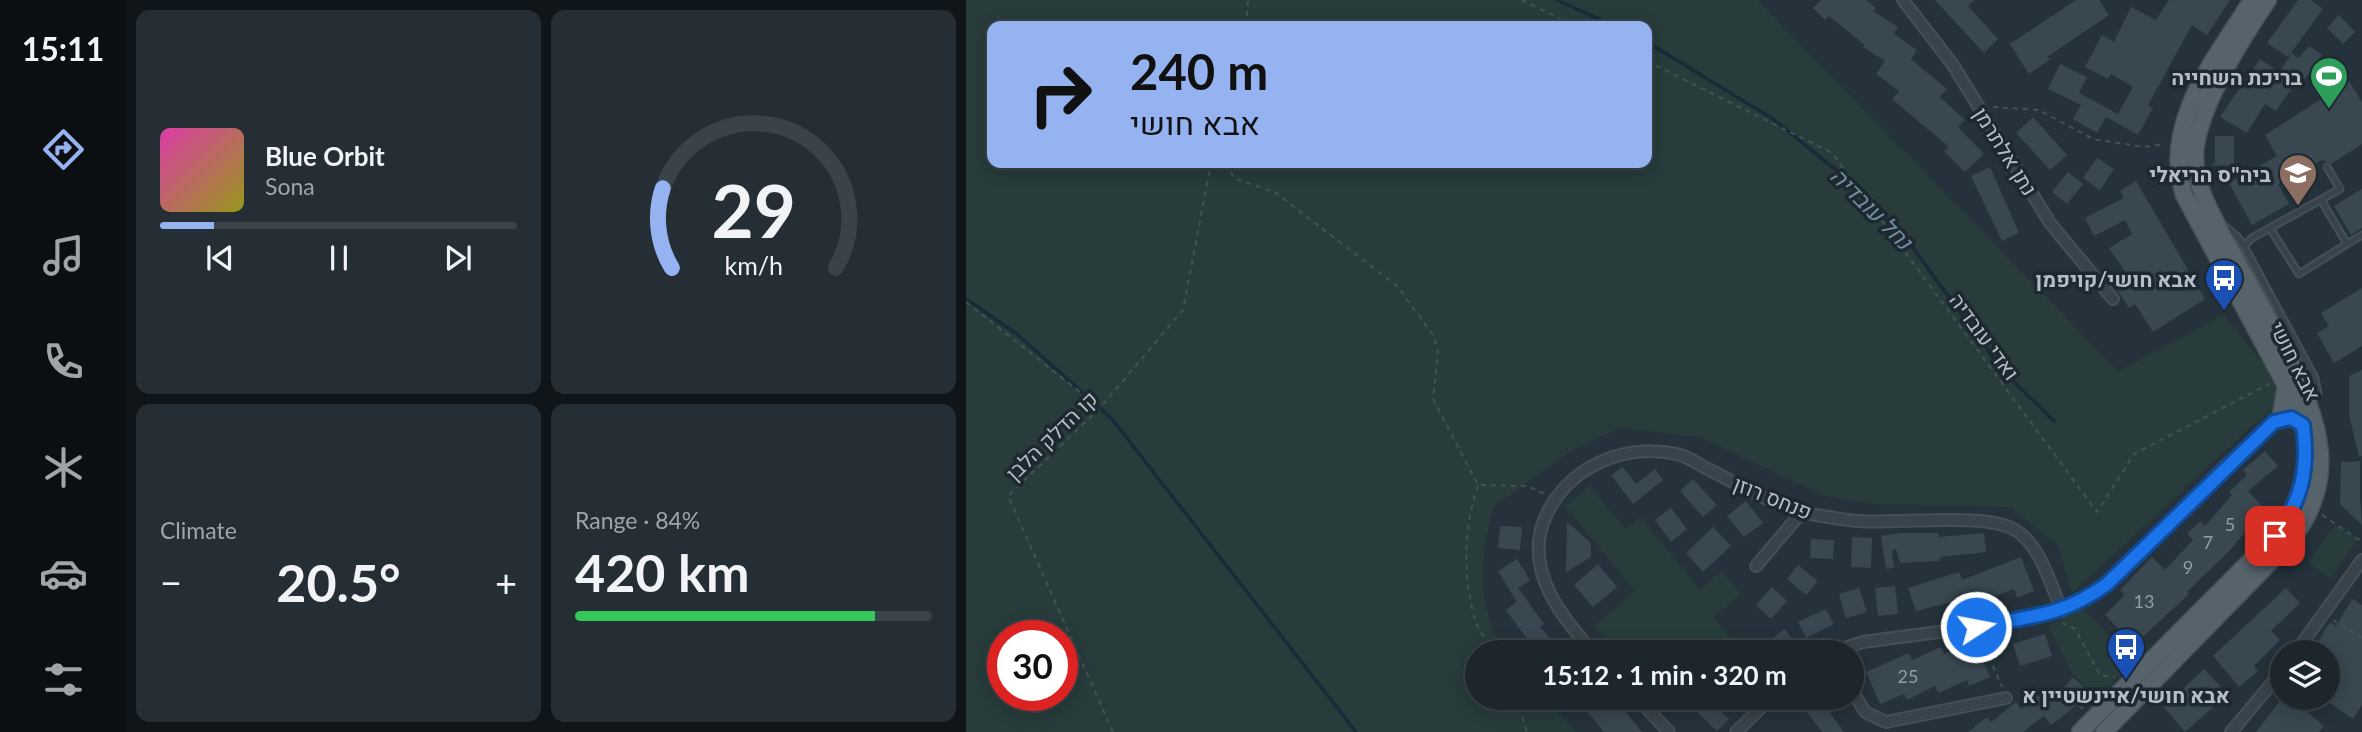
<!DOCTYPE html>
<html lang="en">
<head>
<meta charset="utf-8">
<style>
	body { margin:0; font-family:Lato,Heebo,sans-serif; background:#252e34; color:#f1f3f6; height:100vh; display:flex; flex-direction:column; font-size:26px; white-space:nowrap }
	* { box-sizing:border-box; margin:0 }
	p { font-size:23px; color:#a0a5a9 }
	.icon { flex:none; width:38px; height:38px; fill:none; stroke:currentColor; stroke-width:2; stroke-linecap:round; stroke-linejoin:round }
	.map { position:relative; flex:1; overflow:hidden }
	.side { display:flex; flex-direction:column; gap:10px; padding:10px; background:#0f1518; width:840px }
	.side>* { flex:none }
	.top-card { position:absolute; left:21px; top:21px; width:665px; height:147px; border-radius:14px; box-shadow:0 4px 18px #0003,0 0 0 2px #3a4348; background:#95b2f1; color:#111; overflow:hidden }
	.tools { position:absolute; left:1304px; top:640px; display:grid; gap:14px }
	.tools a { display:grid; place-items:center; width:70px; height:70px; border-radius:50%; background:#1c262c; box-shadow:0 4px 18px #0003,0 0 0 2px #3a4348; font-size:35px }
	.speed { position:absolute; left:21px; top:620px; display:flex; gap:14px; font-size:35px; font-weight:700; text-align:center }
	.speed>* { display:grid; place-content:center; width:91px; height:91px; border-radius:50%; background:#1c262c; box-shadow:0 4px 18px #0003,0 0 0 2px #3a4348; line-height:1 }
	.speed .limit { border:10px solid #d22; background:#fff; color:#111 }
	.pin { position:absolute; display:grid; place-items:center; width:60px; height:60px; color:#fff; margin:-30px; border-radius:14px; box-shadow:0 4px 10px #0006 }
	.me { position:absolute; width:77px; margin:-38px; rotate:79deg; stroke-linejoin:round; filter:drop-shadow(0 0 5px #0008) }
	.turn { display:flex; align-items:center; gap:24px; height:147px; padding:0 28px; font-size:32px }
	.turn .icon { width:91px; height:91px; stroke-width:2.5 }
	.turn b { display:block; font-size:49px; line-height:60px }
	.big { font-size:52px; font-weight:700; line-height:1.1 }
	.side .widget { flex:1; display:flex; flex-direction:column; justify-content:center; gap:10px; min-width:0; padding:0 24px; border-radius:14px; background:#252e34 }
	.side .dial { align-items:center; gap:0 }
	.dial svg { height:182px; overflow:visible; fill:none; stroke:#3a4348; stroke-width:7; stroke-linecap:round; text-anchor:middle }
	.dial text { fill:#f1f3f6; stroke:none }
	.song { display:flex; align-items:center; gap:21px }
	.cover { width:84px; height:84px; border-radius:10px; background:linear-gradient(135deg,hsl(320 70% 55%),hsl(60 70% 35%)) }
	.played { height:7px; border-radius:4px; background:linear-gradient(90deg,#95b2f1 15%,#3a4348 15%) }
	.keys { display:flex; justify-content:space-around; direction:ltr }
	.heat { display:flex; justify-content:space-between; align-items:center; font-size:38px; direction:ltr }
	.charge { height:10px; border-radius:5px; background:linear-gradient(90deg,#34c759 84%,#3a4348 0) }
	.side .tiles { flex:1; display:grid; gap:10px; grid-template-columns:repeat(2,1fr) }
	.trip { position:absolute; left:499px; top:640px; width:399px; height:70px; border-radius:35px; background:#1c262c; box-shadow:0 4px 18px #0003,0 0 0 2px #3a4348; font-weight:700; line-height:70px; text-align:center }
	main { display:flex; flex:1; min-height:0 }
	.tabs { display:flex; flex-direction:column; width:126px; justify-content:space-around; align-items:center; background:#0b0f12; color:#a0a5a9 }
	.tabs .icon { width:49px; height:49px }
	.tabs .on { color:#95b2f1 }
	.tabs b { font-size:32px; color:#f1f3f6 }
	.map>svg:first-child { display:block }
</style>
</head>
<body>
<main>
<nav class="tabs">
<b>15:11</b>
<svg class="icon on" aria-label="directions" viewBox="0 0 24 24"><path d="M12 3l9 9-9 9-9-9zM9 14v-3h6M13 9l2 2-2 2"/></svg>
<svg class="icon" aria-label="music" viewBox="0 0 24 24"><path d="M9 18V5l10-2v13"/><circle cx="6" cy="18" r="3"/><circle cx="16" cy="16" r="3"/></svg>
<svg class="icon" aria-label="phone" viewBox="0 0 24 24"><path d="M5 4h4l2 5-3 2q2 4 5 5l2-3 5 2v4C11 20 4 13 5 4z"/></svg>
<svg class="icon" aria-label="climate" viewBox="0 0 24 24"><path d="M12 3v18M4 7l16 10M4 17L20 7"/></svg>
<svg class="icon" aria-label="car" viewBox="0 0 24 24"><path d="M5 17H2v-5l4-1 3-4h7l3 4 3 1v5h-3M9 17h6M6 11h13"/><circle cx="7" cy="17" r="2"/><circle cx="17" cy="17" r="2"/></svg>
<svg class="icon" aria-label="filters" viewBox="0 0 24 24"><path d="M4 7h16M4 17h16"/><circle cx="9" cy="7" r="2"/><circle cx="15" cy="17" r="2"/></svg>
</nav>
<section class="side">
<div class="tiles">
<div class="widget">
<div class="song"><i class="cover"></i><div><b>Blue Orbit</b><p>Sona</p></div></div>
<div class="played"></div>
<div class="keys"><svg class="icon" aria-label="previous" viewBox="0 0 24 24"><path d="M18 5L8 12l10 7zM5 5v14"/></svg><svg class="icon" aria-label="pause" viewBox="0 0 24 24"><path d="M8 5v14M16 5v14"/></svg><svg class="icon" aria-label="next" viewBox="0 0 24 24"><path d="M6 5l10 7-10 7zM19 5v14"/></svg></div>
</div>
<div class="widget dial"><svg viewBox="0 0 100 80">
<path d="M14 69A42 42 0 1 1 86 69"/>
<path d="M14 69A42 42 0 0 1 10 34" stroke="#95b2f1"/>
<text x="50" y="56" font-size="32" font-weight="700">29</text>
<text x="50" y="72" font-size="11">km/h</text>
</svg></div>
<div class="widget"><p>Climate</p>
<div class="heat"><a>−</a><b class="big">20.5°</b><a>+</a></div>
</div>
<div class="widget"><p>Range · 84%</p><b class="big">420 km</b><div class="charge"></div></div>
</div>
</section>
<div class="map">
<svg width="1396" height="732" viewBox="0 0 1396 732">
	<rect width="100%" height="100%" fill="#25323b"/>
	<path fill="#273c3b" fill-rule="evenodd" d="M0 0H791L1152 371 1258 315 1316 387V403L1286 426 1106 593 1092 546 1045 507 907 504 859 496 734 437 653 428 603 452 527 507C514 559 510 604 538 653H511V698H576L611 732H0ZM26 26H681V163H26ZM37 635H96V695H37Z
		M624 486 659 529 674 517 734 589 756 571 775 594 748 617 775 651 710 653 699 639 682 653H651L628 626 669 591 599 506Z
		M1369 524 1392 539 1365 578 1342 563Z
		M1117 609 1169 660 1132 698 1104 671 1082 626Z"/>
	<g fill="none" stroke-linecap="round" stroke-linejoin="round">
		<path stroke="#192b38" stroke-width="3.5" d="M591 0 648 26
			M681 42 807 119 881 179 944 244 1037 371 1088 421
			M0 299 51 334 146 419 390 732"/>
	</g>
	<path fill="#384750" d="M855 0H900L910 8 907 11 932 27 928 34 951 50 945 59 981 89 974 97 999 120 992 127 1018 154 999 172 978 151 983 147 926 99 933 91 910 74 919 61 897 47 899 45 863 16 859 20 847 8Z
		M969 0H1008L1002 6 1032 39 1018 53Z
		M1110 0H1133L1143 15 1081 57 1085 59 1063 74 1044 44Z
		M1203 0H1264L1241 35 1226 25 1182 105 1187 108 1172 135 1140 117 1131 133 1107 119 1115 105 1082 89 1094 64 1121 77 1113 93 1152 114 1167 87 1145 74 1142 79 1119 67 1136 35 1148 42 1165 7 1190 20Z
		M1332 0H1344L1357 9 1322 57 1301 43Z
		M1373 15 1389 32 1377 44 1361 28Z
		M1343 46 1356 55 1339 79 1334 76 1310 111 1299 104 1281 133 1254 117 1294 59 1313 72 1326 53 1332 58Z
		M1383 81 1396 102V144L1365 164 1356 160 1312 184 1323 204 1286 225 1263 183 1311 156 1299 135Z
		M1067 117 1101 155 1084 170 1050 133Z
		M1249 136H1268V166L1244 165 1249 163Z
		M1131 158 1148 169 1134 190 1117 178Z
		M1024 167 1053 233 1036 241 1005 176Z
		M1102 172 1117 184 1101 204 1086 192Z
		M1170 181 1239 299 1187 332 1169 304 1163 308 1147 283 1161 274 1143 248 1166 234 1159 220 1128 236 1119 218 1158 198 1154 191Z
		M1396 189V228L1385 235 1368 206Z
		M1396 288V346L1368 363 1351 333 1363 326 1355 313Z
		M1396 370V456L1393 457 1383 415V376Z
		M1299 451 1312 466 1282 491 1299 509 1281 526 1283 528 1264 550 1221 592 1223 594 1168 645 1139 615 1159 595 1154 590 1186 557 1199 570 1227 540 1221 534 1234 521 1239 526 1266 495 1263 492 1281 475 1277 470Z
		M1394 461V497L1396 525 1374 504 1375 462Z
		M657 467 670 484 689 469 697 480 667 504 645 475Z
		M727 479 751 505 737 517 714 491Z
		M780 501 797 523 778 537 761 516Z
		M705 508 721 529 705 542 689 520Z
		M601 522 625 543V557L600 572Z
		M534 526 556 527 554 550 532 548Z
		M747 527 765 546 737 572 720 553Z
		M934 533H972L973 537 1018 533 1020 552 974 557V561L934 563 930 549 926 550 928 568 920 569 915 536Z
		M886 537 906 538 905 568 885 567Z
		M845 539 868 540 867 559 844 558Z
		M1055 557 1068 591 1051 598 1048 589 1017 601 1015 595 950 611 942 588 993 572 996 580Z
		M551 559 564 580 552 588 578 624 574 627 598 653H560L567 647 540 610 551 602 532 571Z
		M632 564 651 587 627 607 608 585Z
		M832 565 852 581 840 595 821 579Z
		M929 586 932 614 912 616 909 588Z
		M806 587 821 601 805 619 790 605Z
		M893 588 901 612 880 618 873 594Z
		M1320 588 1334 603 1305 631 1314 640 1288 666 1292 671 1273 687 1247 656Z
		M1386 599 1396 605V705L1387 719 1362 702V653H1345L1364 622 1370 626Z
		M860 609 868 624 840 638 832 622Z
		M818 629 832 645 823 653H790Z
		M1079 634 1086 656 1054 666 1047 644Z
		M1008 641 1024 677 1003 686 1001 680 972 693 969 686 941 700 938 694 914 704 900 672 943 653 946 660 975 647 978 654Z
		M1238 669 1262 694 1219 732 1198 707Z
		M1107 677 1128 696 1116 710 1111 705 1085 725 1078 716 1057 732H1002L1021 717 1025 722 1050 702 1055 709 1081 689 1088 698Z
		M601 698H648L676 732H638L615 704 611 708Z
		M716 698H741L763 719 751 731Z
		M840 698H867L873 706 864 713 878 732H856L834 703Z
		M1316 698H1339L1333 705 1358 726 1353 732H1290Z"/>
	<g fill="none" stroke-linecap="round" stroke-linejoin="round">
		<defs>
			<path id="lane" d="M1258 226 1272 237 1278 246 1349 378 1352 394 1343 401
				M1305 230 1333 274 1381 244 1355 200
				M1381 244 1396 235
				M1278 246 1286 238 1374 189 1361 167"/>
			<path id="street" d="M937 0 987 65 1084 223 1147 299
				M790 566 835 513
				M628 653C596 618 560 573 577 523 597 469 656 442 710 454 722 456 733 465 744 470 777 487 813 509 850 515 864 517 878 520 892 521 929 524 1021 512 1049 530 1074 544 1085 586 1096 611
				M863 653 897 642 1010 627 1096 611 1118 600 1141 584 1260 465 1320 412
				M1329 653 1396 560
				M886 690 899 712 920 722 1040 698
				M671 698 703 732
				M770 732 805 698
				M1265 732 1316 671"/>
			<path id="primary" d="M1315 415 1320 385
				M1114 732 1309 536C1338 500 1349 454 1333 410L1218 195C1195 123 1250 58 1286 0
				M1138 732 1322 544C1376 479 1353 421 1320 353 1300 313 1278 275 1257 236 1244 211 1229 185 1229 157 1229 112 1276 38 1302 0"/>
		</defs>
		<use href="#lane" stroke="#454f57" stroke-width="9"/>
		<use href="#street" stroke="#454f57" stroke-width="14"/>
		<use href="#primary" stroke="#454f57" stroke-width="19"/>
		<path stroke="#405452" stroke-width="2" stroke-dasharray="5 5" stroke-linecap="butt" d="M556 0 609 26
			M280 26 282 0
			M681 61 866 153 1131 512 1168 454 1303 384
			M1027 107 1073 110 1127 139 1178 147 1199 144
			M260 163 268 178 310 193 431 286 468 336 472 352 467 399 512 485 561 486 579 494
			M0 302 133 407
			M512 486C497 529 497 577 509 620 513 631 522 643 528 653
			M1356 515 1396 542
			M1367 620 1396 638
			M1096 623 1109 629 1134 675 1149 677
			M1015 638 1036 687
			M550 698 561 732
			M147 732 42 496 134 408 217 310 245 163"/>
		<use href="#lane" stroke="#39434b" stroke-width="5"/>
		<use href="#street" stroke="#39434b" stroke-width="10"/>
		<use href="#primary" stroke="#57636b" stroke-width="16"/>
	</g>
	<g fill="none" stroke-linecap="round" stroke-linejoin="round">
		<defs>
			<path id="route" d="M1010 627C1063 616 1096 617 1141 584L1308 422 1325 418 1337 425C1343 468 1336 502 1309 536"/>
		</defs>
		<use href="#route" stroke="#114b97" stroke-width="18"/>
		<use href="#route" stroke="#1a73e8" stroke-width="12"/>
	</g>
	<defs>
		<symbol id="stadium-pin" viewBox="-11 -11 22 30"><path d="M0 17L-7.5 6A9.5 9.5 0 1 1 7.5 6Z" fill="#2e9e5b" stroke="#1e2830"/><path d="M0-5a6.5 5 0 1 0 0 10a6.5 5 0 1 0 0-10ZM-3.5-1.8h7v3.6h-7Z" fill="#fff"/></symbol>
		<symbol id="school-pin" viewBox="-11 -11 22 30"><path d="M0 17L-7.5 6A9.5 9.5 0 1 1 7.5 6Z" fill="#8d6e63" stroke="#1e2830"/><path d="M0-5L7-2L0 1L-7-2ZM-4 1L0 2.5L4 1V4Q0 6-4 4Z" fill="#fff"/></symbol>
		<symbol id="bus-pin" viewBox="-11 -11 22 30"><path d="M0 17L-7.5 6A9.5 9.5 0 1 1 7.5 6Z" fill="#1a4fb4" stroke="#1e2830"/><path d="M-5-6H5V4H4V6H2V4H-2V6H-4V4H-5ZM-3.5-4V0h7V-4ZM-3.5 1.2v1.5H-2V1.2ZM2 1.2v1.5H3.5V1.2Z" fill="#fff"/></symbol>
	</defs>
	<g fill-rule="evenodd">
		<use href="#stadium-pin" x="1341" y="54" width="44" height="60"/>
		<use href="#school-pin" x="1310" y="151" width="44" height="60"/>
		<use href="#bus-pin" x="1236" y="256" width="44" height="60"/>
		<use href="#bus-pin" x="1138" y="625" width="44" height="60"/>
	</g>
	<g text-anchor="middle" dominant-baseline="central" stroke-width="7" stroke-linejoin="round" paint-order="stroke">
		<g font-size="18" fill="#949ea7">
			<text x="1264" y="524">5</text>
			<text x="1242" y="542">7</text>
			<text x="1222" y="567">9</text>
			<text x="1178" y="601">13</text>
			<text x="942" y="676">25</text>
		</g>
		<g font-size="21" font-weight="bold" fill="#b5bec6" stroke="#1e2830" text-anchor="end">
			<text x="1336" y="76">בריכת השחייה</text>
			<text x="1305" y="173">ביה"ס הריאלי</text>
			<text x="1231" y="278">אבא חושי/קויפמן</text>
			<text x="1160" y="694" text-anchor="middle">אבא חושי/איינשטיין א</text>
		</g>
		<g font-size="21" fill="#b5bec6" stroke="#1e2830">
			<text transform="translate(1040 151) rotate(58)">נתן אלתרמן</text>
			<text transform="translate(1019 336) rotate(54)">ואדי עובדיה</text>
			<text transform="translate(1330 361) rotate(63)">אבא חושי</text>
			<text transform="translate(85 435) rotate(-44)">קו הדלק הלבן</text>
			<text transform="translate(807 497) rotate(22)">פנחס רוזן</text>
		</g>
		<g font-size="23" font-style="italic" fill="#718ea2" stroke="#1e2830">
			<text transform="translate(906 208) rotate(45)">נחל עובדיה</text>
		</g>
	</g>
</svg>
<div class="tools">
<a><svg class="icon" aria-label="layers" viewBox="0 0 24 24"><path d="M12 4l9 5-9 5-9-5zM3 14l9 5 9-5"/></svg></a>
</div>
<div class="speed"><div class="limit">30</div></div>
<div class="pin" style="left:1309px;top:536px;background:#d93025"><svg class="icon" aria-label="arrive" viewBox="0 0 24 24"><path d="M6 21V4h12l-3 4 3 4H6"/></svg></div>
<svg class="me" style="left:1010px;top:627px" viewBox="-20 -20 40 40"><circle r="17" fill="#1a73e8" stroke="#fff" stroke-width="3"/><path d="M0-11L8 9 0 5-8 9z" fill="#fff"/></svg>
<div class="trip">15:12 · 1 min · 320 m</div>
<div class="top-card">
<div class="turn"><svg class="icon" aria-label="right" viewBox="0 0 24 24"><path d="M7 20v-9h11M14 6l5 5-5 5"/></svg><div><b>240 m</b>אבא חושי</div></div>
</div>
</div>
</main>
</body>
</html>
